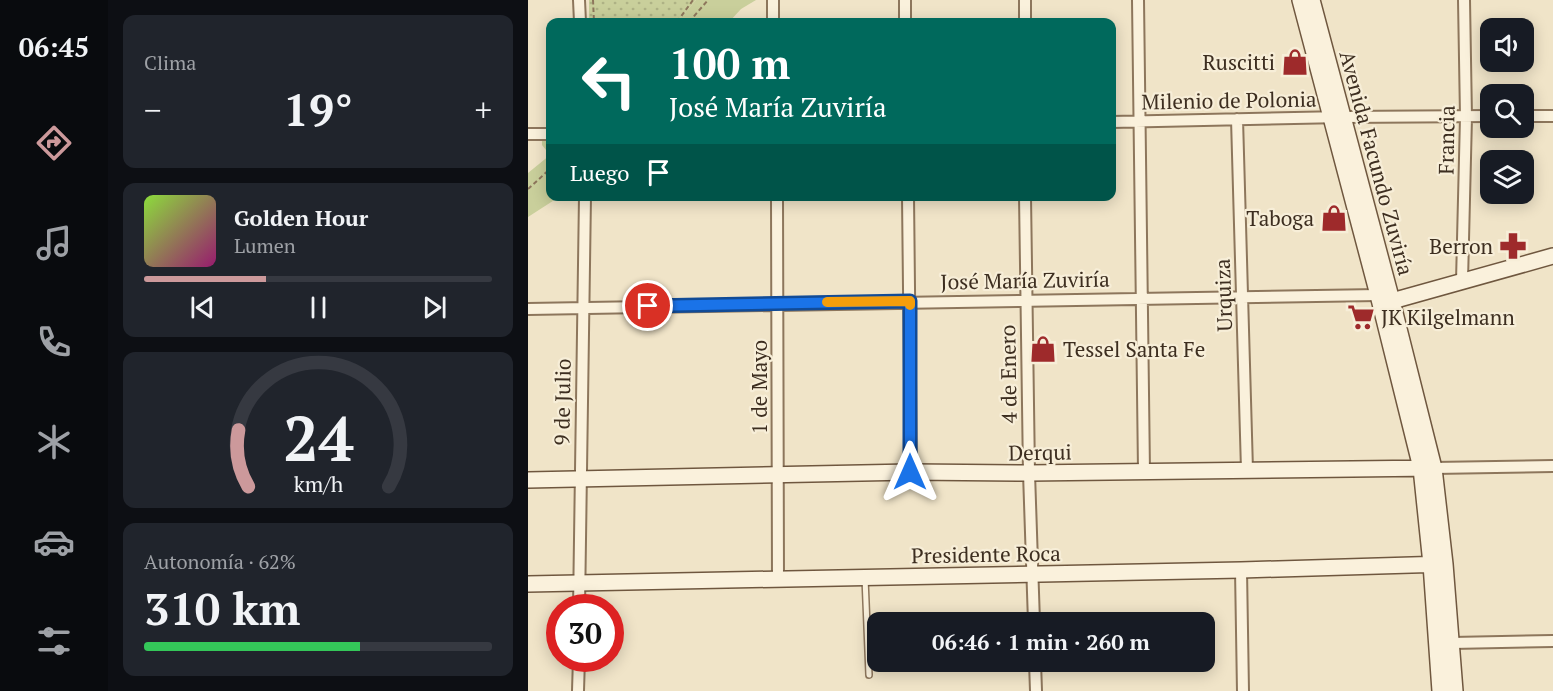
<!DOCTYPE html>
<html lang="es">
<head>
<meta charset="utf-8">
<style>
	body { margin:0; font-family:"PT Serif",serif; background:#20242c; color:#f1f3f6; height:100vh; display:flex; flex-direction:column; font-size:22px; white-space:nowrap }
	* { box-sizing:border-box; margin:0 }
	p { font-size:20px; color:#9ea1a6 }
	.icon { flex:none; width:33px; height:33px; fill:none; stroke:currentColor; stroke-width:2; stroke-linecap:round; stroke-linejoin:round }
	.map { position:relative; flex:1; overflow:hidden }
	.details { display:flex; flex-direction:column; gap:15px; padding:15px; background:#0d0f14; width:420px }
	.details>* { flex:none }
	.top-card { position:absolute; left:18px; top:18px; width:570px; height:183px; border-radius:12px; box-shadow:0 3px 15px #0003; background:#00695c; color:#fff; overflow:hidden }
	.controls { position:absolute; left:952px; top:18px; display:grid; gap:12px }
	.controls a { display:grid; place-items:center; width:54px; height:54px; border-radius:12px; background:#171b24; box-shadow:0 3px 15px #0003; font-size:30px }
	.speed { position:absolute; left:18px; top:594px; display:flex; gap:12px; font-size:30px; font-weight:700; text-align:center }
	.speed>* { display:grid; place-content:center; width:78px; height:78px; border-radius:50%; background:#171b24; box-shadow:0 3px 15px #0003; line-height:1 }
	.speed .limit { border:9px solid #d22; background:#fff; color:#111 }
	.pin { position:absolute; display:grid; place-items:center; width:51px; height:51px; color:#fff; margin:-26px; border:3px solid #fff; border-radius:50%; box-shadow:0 2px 6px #0007 }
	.me { position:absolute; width:66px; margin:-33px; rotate:0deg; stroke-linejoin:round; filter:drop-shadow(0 0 4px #0008) }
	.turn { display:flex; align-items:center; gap:21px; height:126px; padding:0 24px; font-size:27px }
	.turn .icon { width:78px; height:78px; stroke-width:2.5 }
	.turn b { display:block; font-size:42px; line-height:51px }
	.then { display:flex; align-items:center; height:57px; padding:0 24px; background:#0003; gap:12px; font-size:22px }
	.big { font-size:45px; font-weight:800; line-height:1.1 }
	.details .widget { flex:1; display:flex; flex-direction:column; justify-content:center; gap:9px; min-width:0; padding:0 21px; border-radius:12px; background:#20242c }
	.details .dial { align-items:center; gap:0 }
	.dial svg { height:156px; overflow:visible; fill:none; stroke:#363941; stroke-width:7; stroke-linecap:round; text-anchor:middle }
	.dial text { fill:#f1f3f6; stroke:none }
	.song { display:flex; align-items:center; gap:18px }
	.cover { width:72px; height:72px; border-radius:9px; background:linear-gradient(135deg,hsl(90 70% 55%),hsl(320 70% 35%)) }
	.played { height:6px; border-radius:3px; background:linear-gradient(90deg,#cc999b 35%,#363941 35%) }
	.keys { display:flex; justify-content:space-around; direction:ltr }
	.heat { display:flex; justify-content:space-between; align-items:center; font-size:33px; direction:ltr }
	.charge { height:9px; border-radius:4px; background:linear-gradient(90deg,#34c759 62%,#363941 0) }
	.trip { position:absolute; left:339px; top:612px; width:348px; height:60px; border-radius:12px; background:#171b24; box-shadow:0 3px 15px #0003; font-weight:800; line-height:60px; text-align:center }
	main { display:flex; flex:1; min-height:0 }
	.dock { display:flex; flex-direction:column; width:108px; justify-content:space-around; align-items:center; background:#090b0e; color:#9ea1a6 }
	.dock .icon { width:42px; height:42px }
	.dock .on { color:#cc999b }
	.dock b { font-size:27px; color:#f1f3f6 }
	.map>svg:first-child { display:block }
</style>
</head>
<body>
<main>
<nav class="dock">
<b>06:45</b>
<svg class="icon on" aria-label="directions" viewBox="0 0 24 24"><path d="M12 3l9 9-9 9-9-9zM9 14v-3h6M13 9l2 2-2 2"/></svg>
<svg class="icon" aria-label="music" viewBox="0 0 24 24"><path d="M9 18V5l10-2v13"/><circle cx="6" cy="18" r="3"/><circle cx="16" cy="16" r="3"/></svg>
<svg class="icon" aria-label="phone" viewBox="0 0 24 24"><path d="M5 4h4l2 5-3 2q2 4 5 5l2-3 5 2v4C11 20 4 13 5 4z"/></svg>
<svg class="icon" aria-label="climate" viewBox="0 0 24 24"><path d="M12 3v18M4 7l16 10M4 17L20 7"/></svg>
<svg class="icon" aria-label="car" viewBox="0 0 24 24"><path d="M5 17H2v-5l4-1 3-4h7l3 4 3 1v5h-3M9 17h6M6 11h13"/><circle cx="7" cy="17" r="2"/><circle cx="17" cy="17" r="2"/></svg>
<svg class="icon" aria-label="filters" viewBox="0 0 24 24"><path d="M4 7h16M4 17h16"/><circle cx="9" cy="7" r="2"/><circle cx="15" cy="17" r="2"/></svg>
</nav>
<section class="details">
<div class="widget"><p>Clima</p>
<div class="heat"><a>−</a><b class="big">19°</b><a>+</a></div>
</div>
<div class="widget">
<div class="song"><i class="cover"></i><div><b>Golden Hour</b><p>Lumen</p></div></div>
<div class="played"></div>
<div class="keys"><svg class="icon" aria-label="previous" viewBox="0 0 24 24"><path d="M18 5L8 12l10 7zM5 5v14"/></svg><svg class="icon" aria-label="pause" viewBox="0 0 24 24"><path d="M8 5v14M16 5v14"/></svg><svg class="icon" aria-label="next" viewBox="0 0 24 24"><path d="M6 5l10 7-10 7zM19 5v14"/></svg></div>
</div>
<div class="widget dial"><svg viewBox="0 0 100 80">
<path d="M14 69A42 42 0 1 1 86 69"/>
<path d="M14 69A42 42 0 0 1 9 40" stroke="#cc999b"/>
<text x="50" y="56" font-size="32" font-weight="700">24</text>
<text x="50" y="72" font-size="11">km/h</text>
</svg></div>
<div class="widget"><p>Autonomía · 62%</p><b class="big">310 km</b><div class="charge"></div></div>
</section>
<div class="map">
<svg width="1025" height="691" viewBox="0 0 1025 691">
	<defs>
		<pattern id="park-dots" width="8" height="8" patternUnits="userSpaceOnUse" patternTransform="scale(1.5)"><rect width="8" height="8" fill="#c9cf9b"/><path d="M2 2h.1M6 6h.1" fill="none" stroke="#aeb285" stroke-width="1.8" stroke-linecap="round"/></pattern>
	</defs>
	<rect width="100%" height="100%" fill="#f0e4c8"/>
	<path fill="#c9cf9b" d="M168 0H228L213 9 201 22H149Z
		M14 141H22V196L31 197 0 217V173L22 155 14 145Z"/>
	<path fill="url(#park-dots)" d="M61 0H168L149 22H61Z"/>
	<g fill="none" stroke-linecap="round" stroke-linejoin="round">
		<defs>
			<path id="lane" d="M337 578 341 675"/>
			<path id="street" d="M51 0 52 22
				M245 0V22
				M377 0V22
				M610 0 616 471
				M497 22V0
				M996 116H1025
				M709 119 719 470
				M584 122 815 117 963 116
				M0 134H22
				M249 196 250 578
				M380 196 383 472
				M497 196 501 473 506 622
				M934 281 938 117 936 0
				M0 309 850 295
				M906 468 1025 466
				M713 570 715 691
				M51 608 57 196
				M924 643 1025 641
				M507 662 508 691
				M50 691 51 658"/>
			<path id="secondary" d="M772 0 850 295 893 468 903 564 912 691
				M784 0 864 301 906 468 917 564 927 691
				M855 297 864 301 1025 256
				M0 480 383 472 501 473 906 468
				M0 584 713 570 917 564"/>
		</defs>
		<use href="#lane" stroke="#8d765c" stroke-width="8"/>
		<use href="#street" stroke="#8d765c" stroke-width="14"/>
		<use href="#secondary" stroke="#6f573f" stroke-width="18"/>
		<path stroke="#8d765c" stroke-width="2" stroke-dasharray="4.5 3" stroke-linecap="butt" d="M65 0 66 22
			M149 22 165 0
			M161 22 180 0
			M0 189 22 169"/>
		<use href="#lane" stroke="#faf1dc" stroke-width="5"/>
		<use href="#street" stroke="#faf1dc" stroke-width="10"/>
		<use href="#secondary" stroke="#faf1dc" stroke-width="15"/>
	</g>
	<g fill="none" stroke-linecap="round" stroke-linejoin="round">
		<defs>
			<path id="route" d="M120 306 382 301V472"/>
		</defs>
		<use href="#route" stroke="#114b97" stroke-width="15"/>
		<use href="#route" stroke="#1a73e8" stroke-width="10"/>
		<path stroke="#f59e0b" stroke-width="10" d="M299 302 382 301V305"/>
	</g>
	<defs>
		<symbol id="shop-bare" viewBox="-9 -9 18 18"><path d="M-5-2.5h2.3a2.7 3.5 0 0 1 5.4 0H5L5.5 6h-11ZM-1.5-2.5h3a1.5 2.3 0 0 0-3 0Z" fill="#9e2a2b" stroke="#f7eed8" stroke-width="2.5" paint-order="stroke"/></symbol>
		<symbol id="pharmacy-bare" viewBox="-9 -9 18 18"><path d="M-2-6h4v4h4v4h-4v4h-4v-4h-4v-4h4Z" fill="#9e2a2b" stroke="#f7eed8" stroke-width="2.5" paint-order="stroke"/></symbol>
		<symbol id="supermarket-bare" viewBox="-9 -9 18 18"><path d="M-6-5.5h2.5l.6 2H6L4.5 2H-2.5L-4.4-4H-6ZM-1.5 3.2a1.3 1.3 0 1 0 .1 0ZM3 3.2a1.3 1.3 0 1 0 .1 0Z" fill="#9e2a2b" stroke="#f7eed8" stroke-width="2.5" paint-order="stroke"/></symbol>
	</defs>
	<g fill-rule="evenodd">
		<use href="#shop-bare" x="748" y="43" width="38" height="38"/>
		<use href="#shop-bare" x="787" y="199" width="38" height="38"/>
		<use href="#pharmacy-bare" x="966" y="227" width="38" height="38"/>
		<use href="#supermarket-bare" x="814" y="298" width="38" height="38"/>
		<use href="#shop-bare" x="496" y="330" width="38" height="38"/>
	</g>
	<g text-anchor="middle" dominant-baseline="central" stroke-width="4.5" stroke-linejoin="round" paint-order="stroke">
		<g font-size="21" fill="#3d2e20" stroke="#f7eed8" text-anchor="end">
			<text x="747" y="62">Ruscitti</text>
			<text x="786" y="218">Taboga</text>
			<text x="965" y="246">Berron</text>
			<text x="853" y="317" text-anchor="start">JK Kilgelmann</text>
			<text x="535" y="349" text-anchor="start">Tessel Santa Fe</text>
		</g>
		<g font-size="21" fill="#3d2e20" stroke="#f7eed8">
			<text transform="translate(701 100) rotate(-1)">Milenio de Polonia</text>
			<text transform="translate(918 140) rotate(-89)">Francia</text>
			<text transform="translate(849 163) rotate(75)">Avenida Facundo Zuviría</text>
			<text transform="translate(497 280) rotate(-1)">José María Zuviría</text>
			<text transform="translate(695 295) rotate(-92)">Urquiza</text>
			<text transform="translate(480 374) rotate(-91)">4 de Enero</text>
			<text transform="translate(231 387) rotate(-90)">1 de Mayo</text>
			<text transform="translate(34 402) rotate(-89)">9 de Julio</text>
			<text transform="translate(512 452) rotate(-1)">Derqui</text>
			<text transform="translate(458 554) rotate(-1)">Presidente Roca</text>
		</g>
	</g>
</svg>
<div class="controls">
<a><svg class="icon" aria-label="sound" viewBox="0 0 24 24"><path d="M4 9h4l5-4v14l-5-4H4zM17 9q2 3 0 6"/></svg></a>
<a><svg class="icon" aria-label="search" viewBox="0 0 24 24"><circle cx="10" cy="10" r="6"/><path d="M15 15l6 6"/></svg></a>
<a><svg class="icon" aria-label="layers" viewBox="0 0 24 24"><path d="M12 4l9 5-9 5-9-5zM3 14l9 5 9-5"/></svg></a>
</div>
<div class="speed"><div class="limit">30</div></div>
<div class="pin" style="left:120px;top:306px;background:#d93025"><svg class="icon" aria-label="arrive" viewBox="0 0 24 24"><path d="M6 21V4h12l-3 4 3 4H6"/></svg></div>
<svg class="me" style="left:382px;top:472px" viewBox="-20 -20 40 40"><path d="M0-17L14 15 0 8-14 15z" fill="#1a73e8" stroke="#fff" stroke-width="4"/></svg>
<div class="trip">06:46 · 1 min · 260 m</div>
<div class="top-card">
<div class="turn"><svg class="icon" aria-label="left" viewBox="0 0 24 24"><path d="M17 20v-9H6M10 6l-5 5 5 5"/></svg><div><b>100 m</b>José María Zuviría</div></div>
<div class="then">Luego<svg class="icon" aria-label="arrive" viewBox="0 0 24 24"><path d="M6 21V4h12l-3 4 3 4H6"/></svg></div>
</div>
</div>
</main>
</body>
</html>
